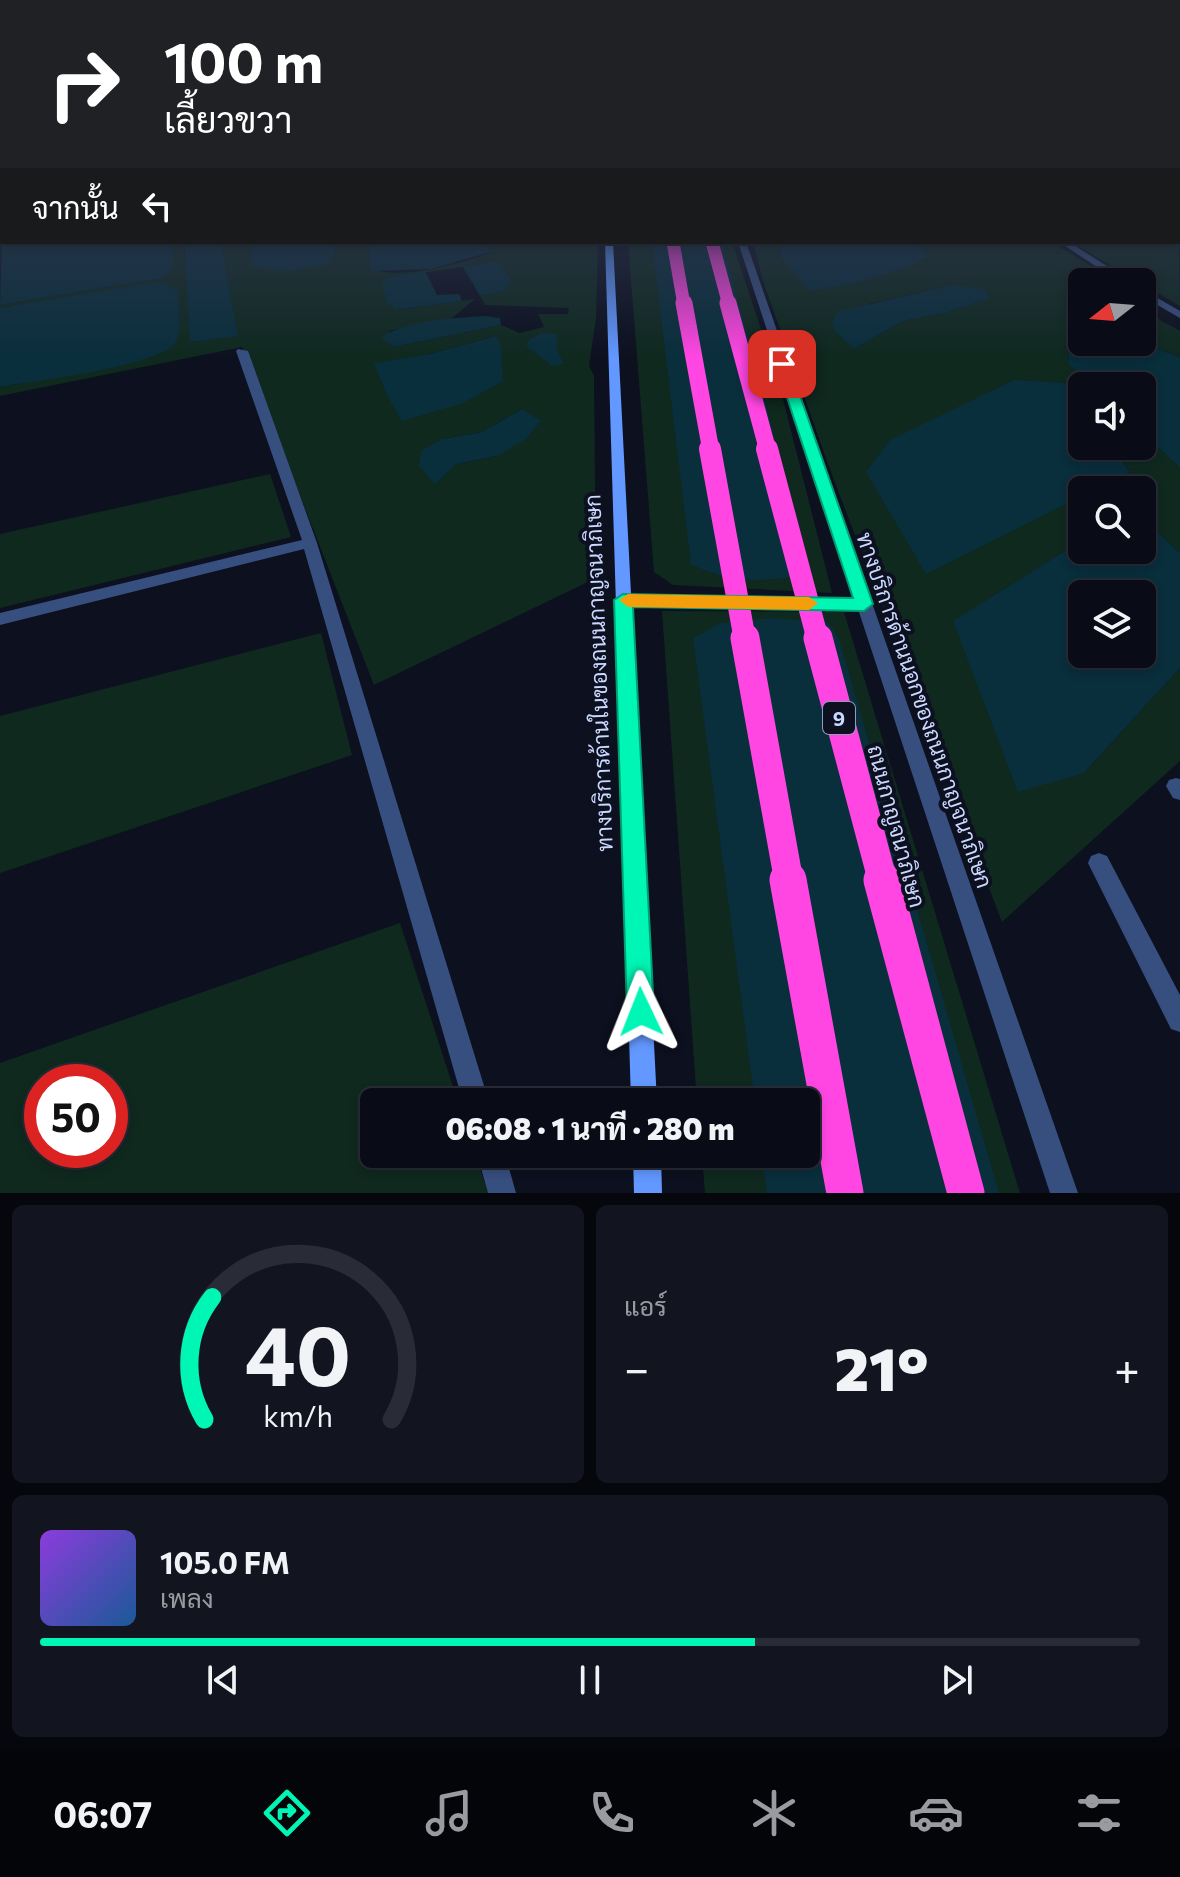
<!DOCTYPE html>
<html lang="th">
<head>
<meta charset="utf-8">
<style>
	body { margin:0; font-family:Commissioner,Sarabun,sans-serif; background:#121520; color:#f1f3f6; height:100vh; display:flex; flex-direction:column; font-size:30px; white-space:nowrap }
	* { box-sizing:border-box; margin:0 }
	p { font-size:26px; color:#999ba1 }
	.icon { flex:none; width:44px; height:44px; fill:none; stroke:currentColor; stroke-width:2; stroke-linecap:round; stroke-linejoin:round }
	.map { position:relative; height:1193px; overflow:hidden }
	.panel { display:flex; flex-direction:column; gap:12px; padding:12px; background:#05070d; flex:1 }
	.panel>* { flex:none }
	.hud { position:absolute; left:0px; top:0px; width:1180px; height:244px; box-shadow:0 4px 12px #0003,0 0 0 2px #292c36; background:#202124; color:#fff; overflow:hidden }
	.needle { width:52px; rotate:253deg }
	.tools { position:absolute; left:1068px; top:268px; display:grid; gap:16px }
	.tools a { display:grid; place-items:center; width:88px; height:88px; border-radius:12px; background:#090c17; box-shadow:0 4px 12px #0003,0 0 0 2px #292c36; font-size:40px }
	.speed { position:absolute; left:24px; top:1064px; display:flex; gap:16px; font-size:40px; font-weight:700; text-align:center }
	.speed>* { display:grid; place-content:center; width:104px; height:104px; border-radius:50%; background:#090c17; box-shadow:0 4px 12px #0003,0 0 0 2px #292c36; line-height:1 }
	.speed .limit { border:12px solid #d22; background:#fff; color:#111 }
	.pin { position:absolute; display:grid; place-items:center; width:68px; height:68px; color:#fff; margin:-34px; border-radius:16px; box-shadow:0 4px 12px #0006 }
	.me { position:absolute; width:88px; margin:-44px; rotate:358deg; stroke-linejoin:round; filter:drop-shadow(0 0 6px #0008) }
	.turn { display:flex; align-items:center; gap:28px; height:168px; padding:0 32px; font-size:36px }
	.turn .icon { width:104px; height:104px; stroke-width:2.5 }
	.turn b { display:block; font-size:56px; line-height:68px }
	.then { display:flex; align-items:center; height:76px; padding:0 32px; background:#0003; gap:16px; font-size:30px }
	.big { font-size:60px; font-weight:800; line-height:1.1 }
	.panel .widget { flex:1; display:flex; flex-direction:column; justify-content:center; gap:12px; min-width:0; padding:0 28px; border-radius:12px; background:#121520 }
	.panel .dial { align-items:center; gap:0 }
	.dial svg { height:208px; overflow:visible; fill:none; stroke:#292c36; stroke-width:7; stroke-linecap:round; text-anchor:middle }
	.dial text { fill:#f1f3f6; stroke:none }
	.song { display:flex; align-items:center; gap:24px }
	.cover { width:96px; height:96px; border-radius:12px; background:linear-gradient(135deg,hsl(270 70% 55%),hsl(210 70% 35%)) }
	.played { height:8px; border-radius:4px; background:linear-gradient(90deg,#00f6b4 65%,#292c36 65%) }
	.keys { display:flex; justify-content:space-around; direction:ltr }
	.heat { display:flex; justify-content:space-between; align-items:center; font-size:44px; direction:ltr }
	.panel .tiles { flex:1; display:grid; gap:12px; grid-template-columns:1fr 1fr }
	.widget:last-child { grid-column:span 2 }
	.trip { position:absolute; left:360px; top:1088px; width:460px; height:80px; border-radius:12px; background:#090c17; box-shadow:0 4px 12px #0003,0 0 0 2px #292c36; font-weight:800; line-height:80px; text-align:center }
	.menu { display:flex; height:128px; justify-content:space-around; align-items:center; background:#040509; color:#999ba1 }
	.menu .icon { width:56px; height:56px }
	.menu .selected { color:#00f6b4 }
	.menu b { font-size:36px; color:#f1f3f6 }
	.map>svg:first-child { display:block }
</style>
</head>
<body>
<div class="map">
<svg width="1180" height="1193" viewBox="0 0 1180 1193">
	<rect width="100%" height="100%" fill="#0c101f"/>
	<path fill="#0f291f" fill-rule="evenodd" d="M1178 201 1180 306 1071 242H1178Z
		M172 242H184L191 342 237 333 221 242H260L251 246 331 262 338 242H369L370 269C403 280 458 264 490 253L482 242H598L596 318 589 366 594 376 596 578 374 685 242 347 0 396V387L118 366 159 354 11 306 0 308V305L157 279ZM497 262 505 291 480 296 485 305 569 308 568 314H538L544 327 520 333 501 325 394 347 389 331 452 318 475 299 397 310 383 283 393 277ZM496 336 387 395 426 355ZM522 409 497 456 456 464 442 439 482 432Z
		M628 242H732L779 383 832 593 673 585 654 572Z
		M753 242H779L781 257 923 248 913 242H1051L1117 282H1082V335L1070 336 1068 362 1092 386H1082V407L1064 383 926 573 1082 496V540L954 621 1084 773 1180 668V761L1002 922 832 475 764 284ZM951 285 989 298 945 313 903 321 854 349 869 304Z
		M1142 302 1160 320 1180 331V357L1138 342H1142Z
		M1142 432 1180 468V553L1142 517V490H1093L1130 472 1111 446H1142Z
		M270 474 291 537 0 608V534Z
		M662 611 844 612 1020 1193H705L702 1154H806V1102H697Z
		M321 633 352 755 0 873V716Z
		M400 923 458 1102H374V1154H475L488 1193H0V1063ZM42 1082H110V1150H42Z"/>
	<path fill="#092e3c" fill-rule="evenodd" d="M2 240 172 242 174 266 167 274 157 279 0 305Z
		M184 242H221L238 336 190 342Z
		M260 242H338L331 262C304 269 278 276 252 265L251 246Z
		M369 242H482L490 252 431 269 374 271 370 269Z
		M652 242H722L811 574C764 581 735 586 691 564Z
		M779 242H913L923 248 927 257C891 276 849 285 810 291L781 257Z
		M497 262 511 280 505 291 480 296 463 267Z
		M425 271 437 295 459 294 462 301 396 310 386 301 382 283 392 277Z
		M151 283H164L178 290C178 304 184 332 174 344 154 367 33 381 0 387V308Z
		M951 285 984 289 990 298 945 313 903 321 854 349 836 332 832 322 837 312Z
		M485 316 500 318 501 325 394 347 381 338C403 320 456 318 485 316Z
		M541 333 557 334V350L564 364 552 366 526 346 529 340Z
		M1082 335V342H1138L1180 357V468L1142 432V386H1092L1068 363 1070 336Z
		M496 336 501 347 503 381 463 403 402 421 387 395 374 363 426 355Z
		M1014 380 1064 383 1082 407V446H1111L1130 472 1093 490H1082V496L926 574 866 472 890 440Z
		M522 409 541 421 526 439 497 456 456 464 435 484 419 466 421 451 442 439 482 432Z
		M1142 517 1180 553V668L1084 773 1018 792 953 621 1082 540V550H1142ZM1082 594H1142V654H1082Z
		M772 618 828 622 839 639 999 1193H767L761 1154H806V1102H755L693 638 721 623Z"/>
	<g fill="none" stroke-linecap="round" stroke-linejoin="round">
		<path fill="#374f7f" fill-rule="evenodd" d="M0 190H2V193H0Z
			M1178 197H1180V202H1178Z
			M738 242H746L1078 1193H1050L858 609 623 606 615 600 623 594 855 598Z
			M1059 242H1069L1132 282H1120Z
			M1142 289 1180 311V318L1142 296Z
			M238 349 248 351 317 543 489 1102H463L304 549 0 625V613L302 540 236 351Z
			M1176 778 1180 779V800L1173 798 1166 786 1169 780Z
			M1099 853 1107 856 1180 995V1032L1171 1029 1088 863 1091 856Z
			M477 1154H505L516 1193H488Z"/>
		<path fill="#6298ff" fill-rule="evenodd" d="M605 242H613L657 1102H631Z
			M633 1154H661L662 1193H634Z"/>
		<path stroke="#ff46e3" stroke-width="13" d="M673 242 684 305
			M712 242 729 305"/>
		<path stroke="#ff46e3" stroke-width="17" d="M684 303 711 451
			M728 303 768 451"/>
		<path stroke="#ff46e3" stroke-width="22" d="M710 449 745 640
			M767 449 818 640"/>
		<path stroke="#ff46e3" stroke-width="29" d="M745 638 789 882
			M818 638 883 882"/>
		<path stroke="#ff46e3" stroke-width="37" d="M788 880 845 1193
			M882 880 966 1193"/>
	</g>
	<linearGradient id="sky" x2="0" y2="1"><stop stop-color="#070911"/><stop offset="0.53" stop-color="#2e374d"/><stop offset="1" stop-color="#2e374d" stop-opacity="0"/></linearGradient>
	<rect width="1180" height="357" fill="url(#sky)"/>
	<path fill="#00f6b4" stroke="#00a075" stroke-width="2" d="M782 361 789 364 873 604 864 611 633 607 654 1012 650 1021 641 1025 631 1021 627 1012 614 600 623 594 853 598 776 364Z"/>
	<path fill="#f59e0b" d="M628 594 809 597 818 603 809 610 628 607 619 600Z"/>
	<g text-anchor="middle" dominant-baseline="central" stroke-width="8" stroke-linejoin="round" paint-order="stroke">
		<rect fill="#0c101f" stroke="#929cbc" stroke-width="2" x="823" y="702" width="32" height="32" rx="6"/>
		<g font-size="20" font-weight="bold" fill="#cbd8ff">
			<text x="839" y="718">9</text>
		</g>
		<g font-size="22" fill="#cbd8ff" stroke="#0c101f">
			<text transform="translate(598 673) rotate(-92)">ทางบริการด้านในของถนนกาญจนาภิเษก</text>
			<text transform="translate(925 710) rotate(71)">ทางบริการด้านนอกของถนนกาญจนาภิเษก</text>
			<text transform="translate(897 826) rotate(75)">ถนนกาญจนาภิเษก</text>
		</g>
	</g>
</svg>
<div class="tools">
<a><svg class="needle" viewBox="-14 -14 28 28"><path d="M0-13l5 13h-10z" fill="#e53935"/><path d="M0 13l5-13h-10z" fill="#999ba1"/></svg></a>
<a><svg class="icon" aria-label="sound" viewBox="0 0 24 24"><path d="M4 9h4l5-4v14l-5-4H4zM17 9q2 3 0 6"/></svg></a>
<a><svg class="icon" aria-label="search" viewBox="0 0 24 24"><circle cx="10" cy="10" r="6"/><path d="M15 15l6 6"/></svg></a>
<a><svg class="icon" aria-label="layers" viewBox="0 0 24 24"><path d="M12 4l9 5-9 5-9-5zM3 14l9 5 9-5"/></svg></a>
</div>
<div class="speed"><div class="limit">50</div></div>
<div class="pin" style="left:782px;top:364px;background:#d93025"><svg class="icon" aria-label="arrive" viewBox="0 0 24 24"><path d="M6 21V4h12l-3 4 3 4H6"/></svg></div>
<svg class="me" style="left:641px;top:1012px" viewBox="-20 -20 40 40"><path d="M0-17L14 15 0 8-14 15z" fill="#00f6b4" stroke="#fff" stroke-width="4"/></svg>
<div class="trip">06:08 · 1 นาที · 280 m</div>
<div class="hud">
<div class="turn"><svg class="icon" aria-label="right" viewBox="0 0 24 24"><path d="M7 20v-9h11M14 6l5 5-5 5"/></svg><div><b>100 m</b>เลี้ยวขวา</div></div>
<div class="then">จากนั้น<svg class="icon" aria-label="left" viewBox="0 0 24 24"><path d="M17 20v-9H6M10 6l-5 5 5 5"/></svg></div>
</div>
</div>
<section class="panel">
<div class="tiles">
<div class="widget dial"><svg viewBox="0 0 100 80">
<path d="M14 69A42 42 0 1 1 86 69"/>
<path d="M14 69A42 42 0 0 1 17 22" stroke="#00f6b4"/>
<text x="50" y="56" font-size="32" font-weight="700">40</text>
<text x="50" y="72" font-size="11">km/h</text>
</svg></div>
<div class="widget"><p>แอร์</p>
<div class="heat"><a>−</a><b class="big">21°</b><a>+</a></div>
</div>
<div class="widget">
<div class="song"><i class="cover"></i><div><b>105.0 FM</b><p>เพลง</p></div></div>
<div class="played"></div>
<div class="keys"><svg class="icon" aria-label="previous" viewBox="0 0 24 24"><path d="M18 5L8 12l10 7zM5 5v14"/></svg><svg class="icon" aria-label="pause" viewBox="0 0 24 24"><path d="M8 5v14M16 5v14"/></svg><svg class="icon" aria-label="next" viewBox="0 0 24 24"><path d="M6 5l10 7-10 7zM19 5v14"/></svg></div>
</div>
</div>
</section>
<nav class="menu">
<b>06:07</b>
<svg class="icon selected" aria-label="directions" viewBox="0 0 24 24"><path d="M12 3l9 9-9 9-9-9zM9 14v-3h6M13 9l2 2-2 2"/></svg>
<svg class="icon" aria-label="music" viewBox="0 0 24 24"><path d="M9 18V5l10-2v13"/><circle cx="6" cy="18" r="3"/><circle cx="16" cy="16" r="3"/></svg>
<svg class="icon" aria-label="phone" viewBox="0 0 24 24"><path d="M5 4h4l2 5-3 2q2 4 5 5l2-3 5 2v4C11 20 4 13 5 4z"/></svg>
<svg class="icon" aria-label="climate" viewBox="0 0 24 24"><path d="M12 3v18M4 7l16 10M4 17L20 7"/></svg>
<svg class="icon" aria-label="car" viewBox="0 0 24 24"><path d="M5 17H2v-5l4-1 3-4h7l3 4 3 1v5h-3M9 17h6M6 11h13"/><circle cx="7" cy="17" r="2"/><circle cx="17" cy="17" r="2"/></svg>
<svg class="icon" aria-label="filters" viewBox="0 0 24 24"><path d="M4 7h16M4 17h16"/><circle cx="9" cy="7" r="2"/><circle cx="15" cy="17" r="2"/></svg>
</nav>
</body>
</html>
